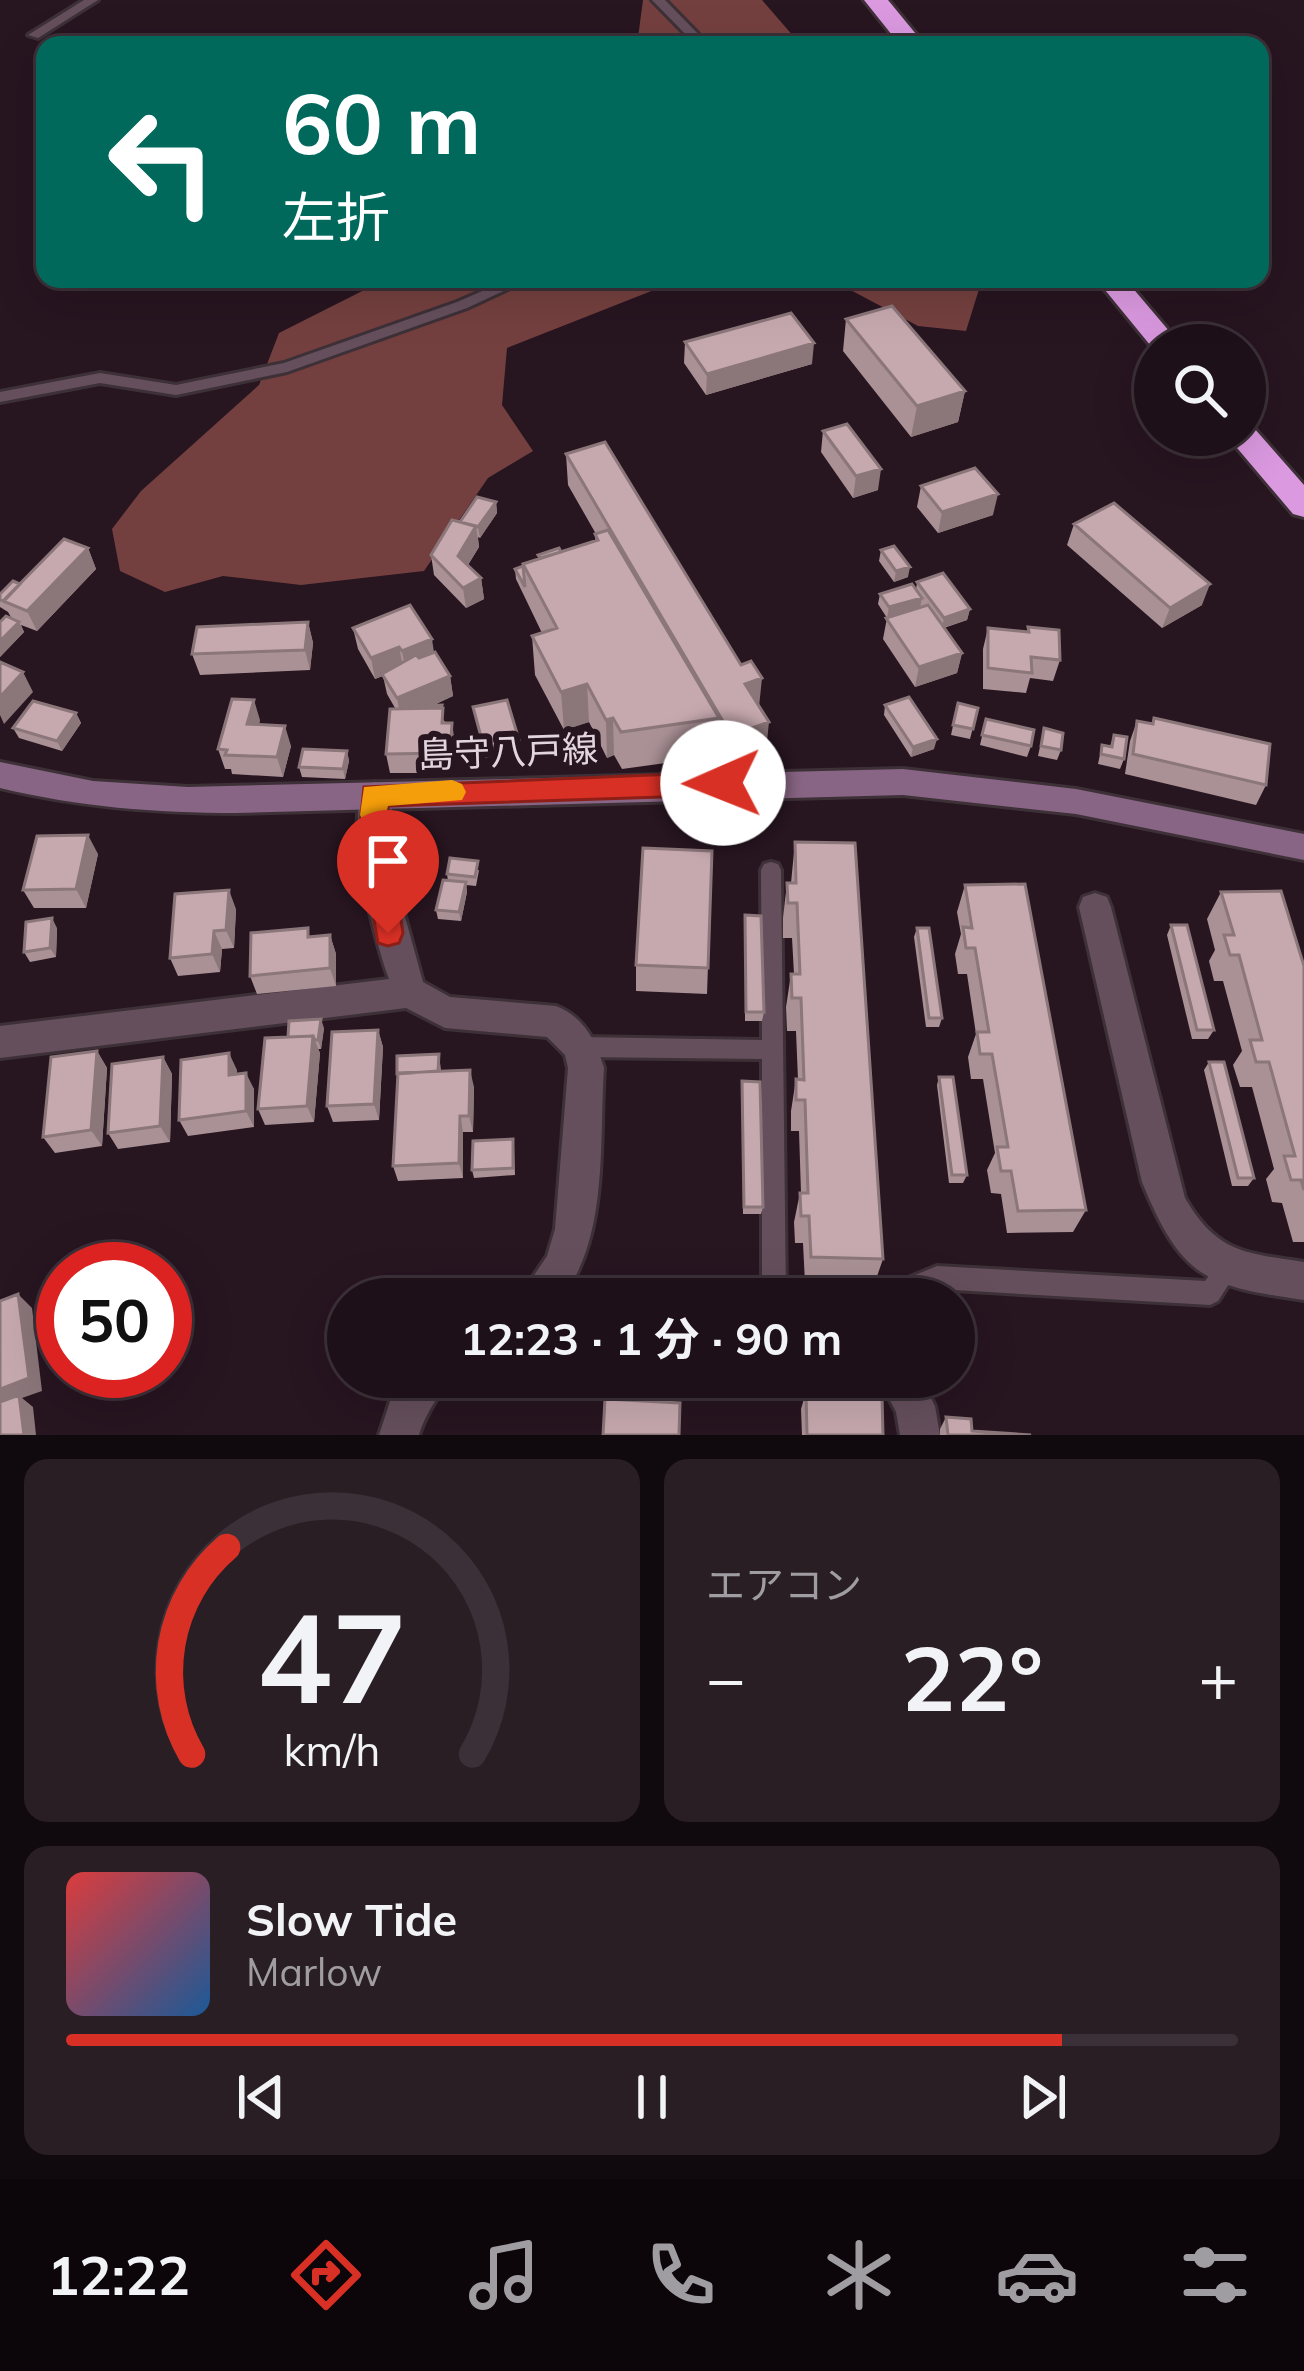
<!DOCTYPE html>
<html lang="ja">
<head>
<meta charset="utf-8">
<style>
	body { margin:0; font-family:Mulish,"Noto Sans JP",sans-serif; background:#2a1e25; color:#f1f3f6; height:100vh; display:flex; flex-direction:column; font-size:45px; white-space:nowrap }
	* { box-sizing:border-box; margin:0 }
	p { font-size:39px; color:#a09da2 }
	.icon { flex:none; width:66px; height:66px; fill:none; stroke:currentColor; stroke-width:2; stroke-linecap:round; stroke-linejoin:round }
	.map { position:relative; height:1435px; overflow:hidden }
	.details { display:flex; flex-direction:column; gap:24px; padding:24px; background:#10090d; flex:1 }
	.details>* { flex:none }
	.banner { position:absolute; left:36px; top:36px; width:1233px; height:252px; border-radius:24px; box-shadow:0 12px 48px #0002,0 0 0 3px #3b3037; background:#00695c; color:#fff; overflow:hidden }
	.fabs { position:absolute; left:1134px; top:324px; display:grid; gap:24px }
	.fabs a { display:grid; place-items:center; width:132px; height:132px; border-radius:50%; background:#1d1018; box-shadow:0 12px 48px #0002,0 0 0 3px #3b3037; font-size:60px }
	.speed { position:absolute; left:36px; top:1242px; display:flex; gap:24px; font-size:60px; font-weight:700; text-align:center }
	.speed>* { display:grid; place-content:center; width:156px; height:156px; border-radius:50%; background:#1d1018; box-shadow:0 12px 48px #0002,0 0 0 3px #3b3037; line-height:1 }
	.speed .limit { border:18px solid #d22; background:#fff; color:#111 }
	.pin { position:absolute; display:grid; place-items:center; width:102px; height:102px; color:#fff; margin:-123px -51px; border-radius:50% 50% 50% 0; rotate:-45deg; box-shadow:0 0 12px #0007 }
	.pin .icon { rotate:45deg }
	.me { position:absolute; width:132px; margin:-66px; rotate:269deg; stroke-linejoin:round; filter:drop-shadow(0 0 9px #0008) }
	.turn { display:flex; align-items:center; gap:42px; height:252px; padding:0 48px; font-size:54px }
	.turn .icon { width:156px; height:156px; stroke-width:2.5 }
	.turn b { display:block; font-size:84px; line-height:102px }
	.big { font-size:90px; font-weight:700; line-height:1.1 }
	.details .tile { flex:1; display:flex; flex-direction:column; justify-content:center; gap:18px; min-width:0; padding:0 42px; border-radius:24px; background:#2a1e25 }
	.details .dial { align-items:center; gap:0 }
	.dial svg { height:312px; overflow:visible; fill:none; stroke:#3b3037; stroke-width:7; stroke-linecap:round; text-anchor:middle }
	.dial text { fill:#f1f3f6; stroke:none }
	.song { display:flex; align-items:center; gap:36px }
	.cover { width:144px; height:144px; border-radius:18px; background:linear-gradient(135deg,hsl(0 70% 55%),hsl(210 70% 35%)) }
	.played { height:12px; border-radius:6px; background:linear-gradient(90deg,#d93025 85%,#3b3037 85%) }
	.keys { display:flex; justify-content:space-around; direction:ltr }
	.heat { display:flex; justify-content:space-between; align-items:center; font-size:66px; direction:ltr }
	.details .tiles { flex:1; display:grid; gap:24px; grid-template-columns:1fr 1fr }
	.tile:last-child { grid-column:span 2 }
	.trip { position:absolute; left:327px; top:1278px; width:648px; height:120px; border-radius:60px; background:#1d1018; box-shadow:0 12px 48px #0002,0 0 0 3px #3b3037; font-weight:700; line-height:120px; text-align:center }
	.menu { display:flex; height:192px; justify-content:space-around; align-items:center; background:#0c060a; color:#a09da2 }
	.menu .icon { width:84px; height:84px }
	.menu .on { color:#d93025 }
	.menu b { font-size:54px; color:#f1f3f6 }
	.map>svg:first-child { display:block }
</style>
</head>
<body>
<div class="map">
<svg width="1304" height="1435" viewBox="0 0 1304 1435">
	<rect width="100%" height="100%" fill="#271520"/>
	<path fill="#74403f" d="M643 0H762L801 45H637Z
		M386 279H682L507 348 502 405 533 451 488 478 424 571 301 585 223 576 165 592 120 571 112 529 141 491 259 385 279 333Z
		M830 279H975L980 286 966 331 918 326Z"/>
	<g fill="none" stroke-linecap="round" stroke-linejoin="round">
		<defs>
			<path id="lane" d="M84 0H98L38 38 28 35Z
				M652 0H665L709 45H696Z
				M510 279H529L467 308 287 372 176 395 100 383 0 402V392L100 373 176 385 284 363 457 302Z
				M771 862 778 864 781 870 786 1299H762V1059L580 1057 573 1054 570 1047 573 1040 580 1037 762 1040 761 870 764 864Z
				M1227 1259 1235 1262 1238 1270 1218 1301 1210 1305 937 1289 920 1299H893L908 1278 937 1266 1205 1281 1219 1262Z"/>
			<path id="street" d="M375 782 386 786 391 795 399 895 423 982 450 997 556 1006C584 1017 596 1041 604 1068 599 1142 609 1238 561 1299H518L547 1256 555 1229 568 1068 565 1055 547 1037 445 1028 406 1008 0 1058V1026L389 979C374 939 345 824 364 786Z
				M1095 893 1107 897 1111 907 1185 1198C1217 1253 1245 1253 1304 1262V1300C1204 1286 1181 1277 1142 1182L1079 907 1083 897Z
				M398 1377H448C439 1399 427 1409 419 1435H379Z
				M878 1377H920L935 1406 940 1435H900L896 1412Z"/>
			<path id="secondary" d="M0 762 93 781 188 787 903 769 1076 789 1304 834V860L1076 814 903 795 236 813C156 813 79 807 0 788Z"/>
			<path id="highway" d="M864 0H888L925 45H900Z
				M1096 279H1125L1181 345H1155V351Z
				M1245 425 1254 428 1304 485V517L1293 514 1232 442 1228 435H1245Z"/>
		</defs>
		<use href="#lane" stroke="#3d3037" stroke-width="6"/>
		<use href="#street" stroke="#3d3037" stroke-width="6"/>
		<use href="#secondary" stroke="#3d3037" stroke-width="6"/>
		<use href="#highway" stroke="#3d3037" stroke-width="6"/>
		<use href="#lane" fill="#654f5c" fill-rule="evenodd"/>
		<use href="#street" fill="#654f5c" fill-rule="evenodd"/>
		<use href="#secondary" fill="#886584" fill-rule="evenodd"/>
		<use href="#highway" fill="#db99e0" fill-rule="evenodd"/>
	</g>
	<path fill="#aa9196" d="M846 319 965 391 958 422 911 437 843 351Z
		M685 342 812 364 706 395 684 363Z
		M823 431 878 490 853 498 821 452Z
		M566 454 759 706 766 751 729 764 717 745V756L622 769 614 755 607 758 589 722 564 730 535 675 532 636 542 633 516 579 515 569 538 559V555L561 552 595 541 596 534 568 485Z
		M921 486 993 515 938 533 917 507Z
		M496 502 497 513 480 538 478 537 479 547 468 565 481 578 484 599 466 608 434 575 431 555 460 522Z
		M1074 524 1202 605 1162 628 1067 545Z
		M88 548 96 569 37 631 21 625 24 632 0 657V622L12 619 8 612 0 607V594Z
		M881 550 908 577 894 582 879 561Z
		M917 582 970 609 967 620 944 628 962 653 957 673 915 687 883 639 887 618 878 604 880 594 916 590Z
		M308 622 313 643 310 670 200 675 192 654Z
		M1028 627 1060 660 1053 681 1030 678 1026 693 983 689V649L988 628 1027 632Z
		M353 628 434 652 450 676 453 696 432 706 446 723 455 743 453 773H390L386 754 395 708 387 694 383 676 375 679 358 649Z
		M958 703 978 708 970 739 951 735Z
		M885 705 934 749 911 757 884 715Z
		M76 713 81 723 62 751 19 738 13 728Z
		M1154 718 1266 785 1256 805 1125 774 1130 741 1137 721 1151 724Z
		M986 719 1031 746 1027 757 980 745Z
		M260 720 259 724 291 746 283 777 232 774 231 769H225L218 749Z
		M1044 728 1061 750 1057 760 1038 756Z
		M1114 735 1124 759 1120 769 1098 764 1102 745 1110 746Z
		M347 751 349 761 345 779 302 777 299 767Z
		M795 842 883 1259 874 1285 805 1283 803 1243H795L794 1222 800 1193H801L799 1131H791V1111L796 1079 798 1080 796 1031H787L786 1007 791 974H794L792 938H783V918L787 883H791Z
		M712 851 707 994 636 991V965Z
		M98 854 86 908H34L23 890Z
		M479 870 476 886 466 885 467 892 461 921 438 919 436 910 448 881 447 874Z
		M965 885 1086 1210 1073 1232 1007 1233 1001 1194 991 1193 987 1170 995 1153 983 1079H971L968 1057 976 1034 967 974H958L955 954 961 934 957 912Z
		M1221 892 1304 966V1242H1293L1282 1203 1272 1202 1266 1179 1274 1169 1252 1087H1240L1233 1065 1242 1051 1223 981H1214L1209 961 1215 950 1207 919Z
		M236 909 234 948 222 949 220 972 178 976 170 958Z
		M745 915 764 1012 762 1021H745Z
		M1171 925 1214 1030 1208 1039H1192L1167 935Z
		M57 928 56 957 30 962 24 952Z
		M917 928 942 1018 939 1027H926L914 937Z
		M330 935 336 954V986L257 994 250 976 311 937Z
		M324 1028 321 1049H318L320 1053 314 1122 265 1125 258 1109 288 1037Z
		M378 1030 383 1047 379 1120 333 1122 327 1106Z
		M97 1051 107 1068 102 1146 55 1153 43 1137Z
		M229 1053 237 1074 254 1089V1127L188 1136 179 1120Z
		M439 1054 441 1071 474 1087 473 1132H463V1178L398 1181 393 1166Z
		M163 1057 172 1074 170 1142 118 1149 108 1133Z
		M1209 1062 1254 1178 1248 1186H1232L1204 1070Z
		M939 1077 967 1175 963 1183H949L937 1085Z
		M742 1081 763 1207 761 1214H743Z
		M514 1147 515 1175 474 1178 472 1170Z
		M806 1392 883 1435H802L801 1409Z
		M946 1417 972 1431 1031 1435H940V1429Z"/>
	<path fill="#8b767a" d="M814 343 812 364 706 395 707 374Z
		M965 391 958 422 911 437 917 406Z
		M881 469 878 490 853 498 856 476Z
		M998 494 993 515 938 533 942 512Z
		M496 502 497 513 480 538 478 527Z
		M476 526 479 547 461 576 458 556Z
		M88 548 96 569 37 631 27 611Z
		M910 567 908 577 894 582 896 571Z
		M481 578 484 599 466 608 463 588Z
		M1210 584 1202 605 1162 628 1170 608Z
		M922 598 920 608 887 618 889 607Z
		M970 609 967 620 942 628 944 618Z
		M19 622 24 632 0 657V641Z
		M308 622 313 643 310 670 305 650Z
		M432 639 435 659 406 671 402 651Z
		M399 647 403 667 375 679 371 658Z
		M962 653 957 673 915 687 919 667Z
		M23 672 33 692 4 724 0 715V697Z
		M450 676 453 696 401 719 397 698Z
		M762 678 759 707 745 684Z
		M587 684 589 722 564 730 561 692Z
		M254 700 260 720 253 744 247 724Z
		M76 713 81 723 62 751 57 741Z
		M613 718 614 755 607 758 606 720Z
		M769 722 766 751 729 764 731 735Z
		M452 723 455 743 453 773 450 753Z
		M285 726 291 746 283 777 277 757Z
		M937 739 934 749 911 757 913 747Z
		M519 740 520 750 485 758 484 748Z
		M347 751 349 761 345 779 343 769Z
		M88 835 98 854 86 908 76 889Z
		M466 882 467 892 461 921 459 912Z
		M229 890 236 909 234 948 226 930Z
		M52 918 57 928 56 957 50 948Z
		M214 931 222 949 220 972 212 954Z
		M330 935 336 954V986L330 968Z
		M321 1019 324 1028 321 1049 318 1040Z
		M378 1030 383 1047 379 1120 374 1104Z
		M313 1036 320 1053 314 1122 307 1106Z
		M97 1051 107 1068 102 1146 91 1130Z
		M229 1053 237 1070V1092L229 1075Z
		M163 1057 172 1074 170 1142 160 1126Z
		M470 1070 474 1087 473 1132 469 1116Z
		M246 1073 254 1089V1127L246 1111Z
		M460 1116 463 1132V1178L459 1163Z
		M18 1294 32 1308 42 1391 22 1398 33 1407 36 1435H24L0 1406V1389Z"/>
	<path fill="#c6a9af" stroke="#8b767a" stroke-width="3" d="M892 306 965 391 917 406 846 319Z
		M791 313 814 343 707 374 685 342Z
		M847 424 881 469 856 476 823 431Z
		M605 442 741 665 751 661 762 678 745 684 769 722 731 735 566 454Z
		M975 468 998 494 942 512 921 486Z
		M477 497 496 502 478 527 460 522Z
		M1114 503 1210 584 1170 608 1074 524Z
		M452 520 476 526 458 556 481 578 463 588 431 555Z
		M608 530 719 718 621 732 613 718 606 720 587 684 561 692 532 636 557 628 523 564 598 540 595 534Z
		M64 539 88 548 27 611 3 601Z
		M894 546 910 567 896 571 881 550Z
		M559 548 561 552 540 558 538 555Z
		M523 566 525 587 515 569Z
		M943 573 970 609 944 618 917 582Z
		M13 581 20 584 4 601 0 600V594Z
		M912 584 922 598 889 607 880 594Z
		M410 605 432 639 402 651 399 647 371 658 353 628Z
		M928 605 962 653 919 667 886 618Z
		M6 616 19 622 0 641V622Z
		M308 622 305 650 192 654 197 627Z
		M1028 627 1059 630 1060 660 1031 657 1032 673 988 668V628L1029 632Z
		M435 652 450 676 397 698 382 674 416 655 419 658Z
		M0 662 23 672 0 697Z
		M909 697 937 739 913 747 885 705Z
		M232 699 254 700 247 724 285 726 277 757 225 755 227 750 218 749Z
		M507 700 519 740 484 748 473 707Z
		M33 701 76 713 57 741 13 728Z
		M958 703 978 708 973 729 953 725Z
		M442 705 441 708H417V706Z
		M443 708 442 723H452L450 753 386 754 390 709Z
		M1154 718 1270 744 1266 785 1133 754 1137 721 1153 724Z
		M986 719 1034 730 1031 746 982 735Z
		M1044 728 1063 733 1061 750 1041 746Z
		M1114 735 1127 737 1124 759 1101 754 1102 745 1112 747Z
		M303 749 347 751 343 769 299 767Z
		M88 835 76 889 23 890 37 836Z
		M795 842 855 843 883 1259 811 1257 809 1216H801L800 1193H808L805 1100H796V1079L804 1080 801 998H792L791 974H800L797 903H788L787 883H796Z
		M643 848 712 851 708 968 636 965Z
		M450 858 478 861 475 877 447 874Z
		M443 880 466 882 459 912 436 910Z
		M1025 884 1086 1210 1018 1211 1011 1171H1001L997 1147H1008L992 1054H980L977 1032H989L975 948H966L963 927 972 928 965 885Z
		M229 890 226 930 214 931 212 954 170 958 175 894Z
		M1281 891 1304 966V1190L1301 1180H1291L1284 1156H1295L1269 1062H1256L1250 1040H1262L1239 955H1230L1224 935H1234L1221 892Z
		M745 915 761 916 764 1012H746Z
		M52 918 50 948 24 952 26 922Z
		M1171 925H1187L1214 1030H1197Z
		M308 928V937L330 935V968L250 976 251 933Z
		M917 928H929L942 1018H929Z
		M321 1019 318 1040H315L313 1036 288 1037 289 1021Z
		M378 1030 374 1104 327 1106 332 1032Z
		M313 1036 307 1106 258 1109 265 1038Z
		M97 1051 91 1130 43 1137 51 1057Z
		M229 1053V1075L246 1073V1111L179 1120 181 1060Z
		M439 1054 438 1071 397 1074V1056Z
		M163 1057 160 1126 108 1133 112 1064Z
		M1209 1062H1224L1254 1178H1238Z
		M470 1070 469 1116H460L459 1163 393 1166 398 1073Z
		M939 1077H953L967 1175H952Z
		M742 1081 760 1082 763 1207H744Z
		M513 1139V1168L472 1170 473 1141Z
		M18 1294 29 1378 0 1389V1301Z
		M806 1392 882 1396 883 1435H807Z
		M19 1395 24 1435H0V1402Z
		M605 1399 680 1403 679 1435H603Z
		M946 1417 971 1419 972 1431 1031 1435H948Z"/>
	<path fill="#d93025" stroke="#8d1f18" stroke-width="3" d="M723 772 733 775 737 783 733 791 723 795 388 806V836L403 933 399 943 388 946 378 943 359 836 364 787Z"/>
	<path fill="#f59e0b" d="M452 780 462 784 466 792 462 800 388 806 384 823H364L360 815 364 787Z"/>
	<g text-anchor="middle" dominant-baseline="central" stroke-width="12" stroke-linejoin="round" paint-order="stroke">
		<g font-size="36" fill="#e2d5dc" stroke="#271520">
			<text transform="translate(508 751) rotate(-2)">島守八戸線</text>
		</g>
	</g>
</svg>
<div class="fabs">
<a><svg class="icon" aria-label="search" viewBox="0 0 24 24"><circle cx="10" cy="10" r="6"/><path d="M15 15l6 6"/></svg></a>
</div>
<div class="speed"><div class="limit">50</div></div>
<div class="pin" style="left:388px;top:933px;background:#d93025"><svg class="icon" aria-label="arrive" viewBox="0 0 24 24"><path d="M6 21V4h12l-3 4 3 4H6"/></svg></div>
<svg class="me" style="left:723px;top:783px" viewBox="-20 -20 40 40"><circle r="19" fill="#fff"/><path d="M0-13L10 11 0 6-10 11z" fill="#d93025"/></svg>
<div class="trip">12:23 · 1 分 · 90 m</div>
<div class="banner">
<div class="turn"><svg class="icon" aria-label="left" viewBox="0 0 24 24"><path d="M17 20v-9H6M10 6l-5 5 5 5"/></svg><div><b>60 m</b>左折</div></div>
</div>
</div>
<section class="details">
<div class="tiles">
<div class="tile dial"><svg viewBox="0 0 100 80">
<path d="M14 69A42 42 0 1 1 86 69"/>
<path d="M14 69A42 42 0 0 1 23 16" stroke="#d93025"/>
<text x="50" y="56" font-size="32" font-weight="700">47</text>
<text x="50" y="72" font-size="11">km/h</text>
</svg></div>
<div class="tile"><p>エアコン</p>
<div class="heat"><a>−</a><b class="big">22°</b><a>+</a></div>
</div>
<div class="tile">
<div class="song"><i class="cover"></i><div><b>Slow Tide</b><p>Marlow</p></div></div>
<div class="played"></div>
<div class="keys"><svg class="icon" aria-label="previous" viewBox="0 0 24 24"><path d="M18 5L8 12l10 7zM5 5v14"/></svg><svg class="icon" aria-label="pause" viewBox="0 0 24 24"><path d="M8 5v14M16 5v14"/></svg><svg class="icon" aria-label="next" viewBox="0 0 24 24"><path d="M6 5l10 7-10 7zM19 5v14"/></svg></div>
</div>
</div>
</section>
<nav class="menu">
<b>12:22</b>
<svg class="icon on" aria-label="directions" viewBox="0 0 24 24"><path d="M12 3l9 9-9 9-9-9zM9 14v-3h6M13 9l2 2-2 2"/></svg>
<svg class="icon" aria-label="music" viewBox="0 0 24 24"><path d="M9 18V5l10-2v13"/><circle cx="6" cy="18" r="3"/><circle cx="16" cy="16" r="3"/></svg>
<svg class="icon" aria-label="phone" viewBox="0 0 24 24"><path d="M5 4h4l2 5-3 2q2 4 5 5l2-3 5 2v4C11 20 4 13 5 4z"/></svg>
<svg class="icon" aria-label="climate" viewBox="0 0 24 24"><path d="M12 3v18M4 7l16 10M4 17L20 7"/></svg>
<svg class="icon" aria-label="car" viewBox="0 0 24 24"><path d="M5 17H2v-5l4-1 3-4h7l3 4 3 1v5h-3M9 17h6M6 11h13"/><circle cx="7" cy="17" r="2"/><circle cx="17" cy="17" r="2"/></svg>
<svg class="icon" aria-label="filters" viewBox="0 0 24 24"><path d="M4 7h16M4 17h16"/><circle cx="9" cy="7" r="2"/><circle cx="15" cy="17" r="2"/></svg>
</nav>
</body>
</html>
